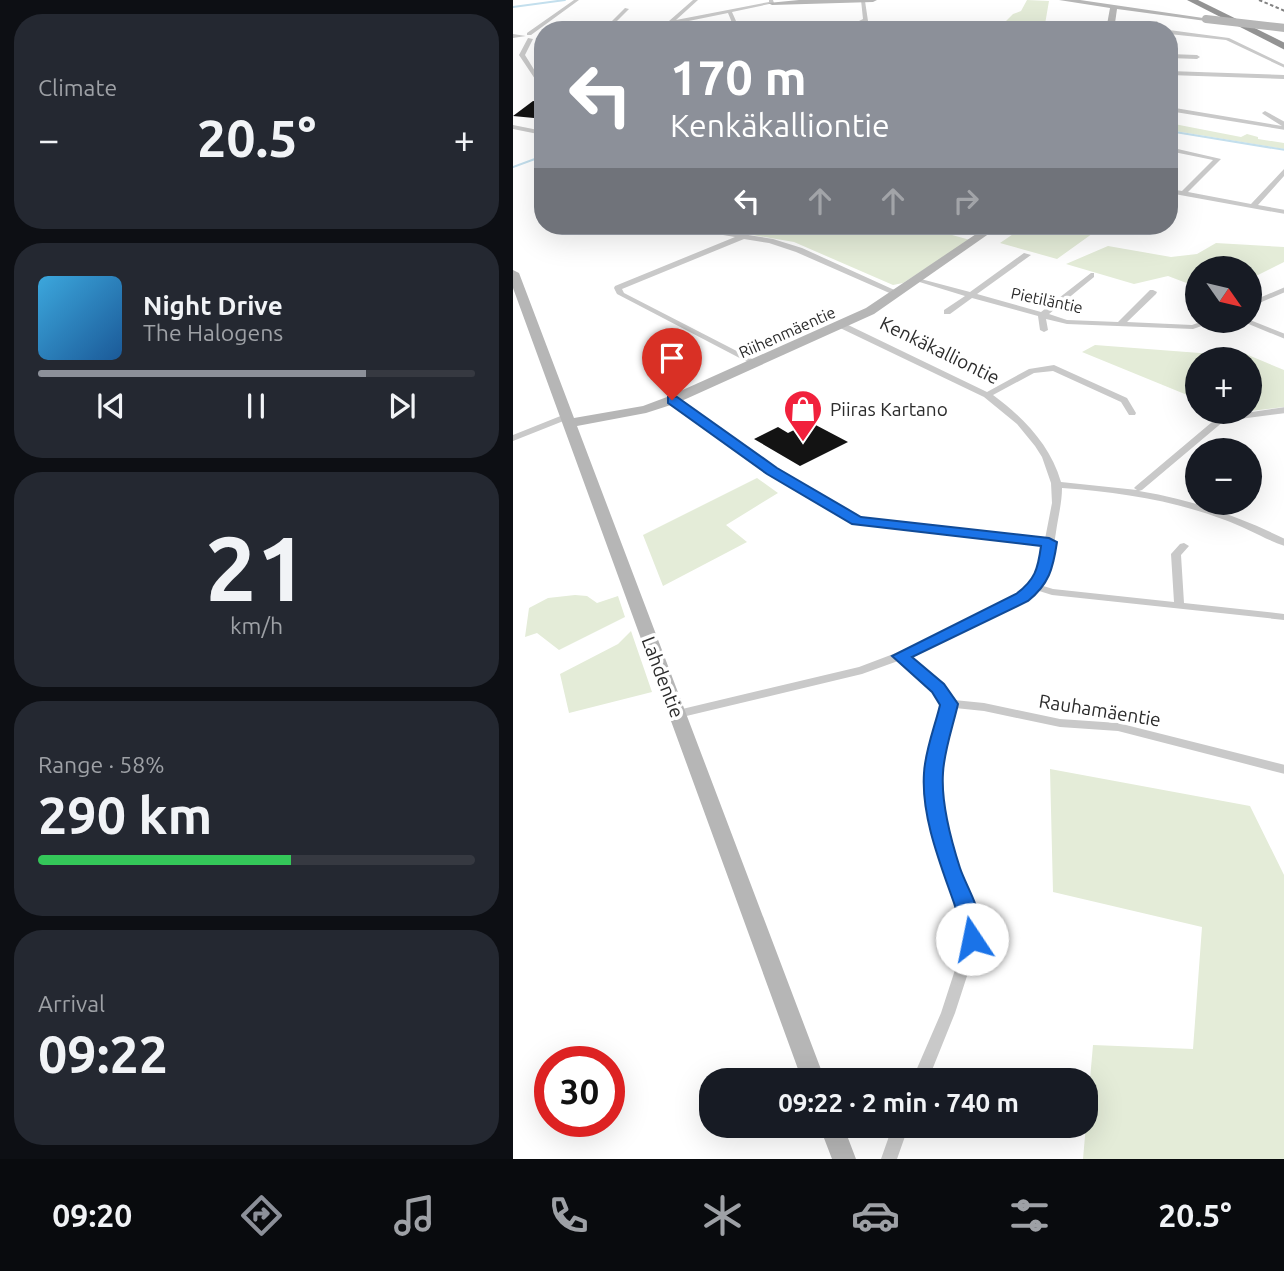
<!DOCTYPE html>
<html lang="en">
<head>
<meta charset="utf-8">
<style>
	body { margin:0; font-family:Ubuntu,sans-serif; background:#242831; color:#f1f3f6; height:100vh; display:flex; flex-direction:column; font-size:26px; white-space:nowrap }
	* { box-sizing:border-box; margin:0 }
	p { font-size:23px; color:#9ea1a6 }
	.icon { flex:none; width:38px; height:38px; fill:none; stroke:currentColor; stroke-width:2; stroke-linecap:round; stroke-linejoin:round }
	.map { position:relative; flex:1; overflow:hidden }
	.panel { display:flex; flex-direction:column; gap:14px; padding:14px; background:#0d0f14; width:513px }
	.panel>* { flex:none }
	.banner { position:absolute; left:21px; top:21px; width:644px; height:214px; border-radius:28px; box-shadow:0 7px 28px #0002; background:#8c9099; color:#fff; overflow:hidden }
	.needle { width:46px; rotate:124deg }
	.buttons { position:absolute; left:672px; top:256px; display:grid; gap:14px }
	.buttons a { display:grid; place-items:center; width:77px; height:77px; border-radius:50%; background:#171b24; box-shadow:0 7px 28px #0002; font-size:35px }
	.speed { position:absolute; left:21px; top:1046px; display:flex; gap:14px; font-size:35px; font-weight:700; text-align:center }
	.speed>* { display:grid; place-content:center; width:91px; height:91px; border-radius:50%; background:#171b24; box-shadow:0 7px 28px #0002; line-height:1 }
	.speed .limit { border:10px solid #d22; background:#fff; color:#111 }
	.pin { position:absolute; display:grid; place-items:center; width:60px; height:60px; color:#fff; margin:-72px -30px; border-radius:50% 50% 50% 0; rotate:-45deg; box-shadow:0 0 7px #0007 }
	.pin .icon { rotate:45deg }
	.me { position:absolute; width:77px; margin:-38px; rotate:349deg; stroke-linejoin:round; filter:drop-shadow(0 0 5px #0008) }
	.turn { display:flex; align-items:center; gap:24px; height:147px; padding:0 21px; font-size:32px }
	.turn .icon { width:91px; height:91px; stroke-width:2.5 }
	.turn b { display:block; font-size:49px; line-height:60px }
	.lanes { display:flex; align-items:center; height:66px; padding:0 21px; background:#0003; justify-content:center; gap:35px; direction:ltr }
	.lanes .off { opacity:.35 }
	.big { font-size:52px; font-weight:600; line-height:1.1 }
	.panel .widget { flex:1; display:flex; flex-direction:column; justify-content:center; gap:10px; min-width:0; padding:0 24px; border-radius:28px; background:#242831 }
	.panel .dial { align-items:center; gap:0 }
	.dial b { font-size:91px; line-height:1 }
	.song { display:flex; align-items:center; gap:21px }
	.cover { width:84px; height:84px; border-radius:10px; background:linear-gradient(135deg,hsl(200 70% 55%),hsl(210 70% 35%)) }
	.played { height:7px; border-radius:4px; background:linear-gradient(90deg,#8c9099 75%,#363941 75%) }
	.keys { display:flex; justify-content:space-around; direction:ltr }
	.heat { display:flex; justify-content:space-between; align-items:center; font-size:38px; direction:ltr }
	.charge { height:10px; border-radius:5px; background:linear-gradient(90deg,#34c759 58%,#363941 0) }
	.trip { position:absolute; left:186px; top:1068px; width:399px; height:70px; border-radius:28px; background:#171b24; box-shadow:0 7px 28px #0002; font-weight:600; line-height:70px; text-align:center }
	.menu { display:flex; height:112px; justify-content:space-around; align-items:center; background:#090b0e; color:#9ea1a6 }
	.menu .icon { width:49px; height:49px }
	.menu .active { color:#8c9099 }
	.menu b { font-size:32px; color:#f1f3f6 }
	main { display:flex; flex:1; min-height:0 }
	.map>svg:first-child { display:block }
</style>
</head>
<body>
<main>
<section class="panel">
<div class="widget"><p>Climate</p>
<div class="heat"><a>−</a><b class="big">20.5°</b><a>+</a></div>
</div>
<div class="widget">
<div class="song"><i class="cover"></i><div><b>Night Drive</b><p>The Halogens</p></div></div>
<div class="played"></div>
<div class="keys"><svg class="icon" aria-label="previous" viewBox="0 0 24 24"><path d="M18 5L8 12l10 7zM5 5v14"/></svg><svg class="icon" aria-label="pause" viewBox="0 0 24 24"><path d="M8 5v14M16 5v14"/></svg><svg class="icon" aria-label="next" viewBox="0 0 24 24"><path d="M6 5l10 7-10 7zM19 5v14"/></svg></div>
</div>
<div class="widget dial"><b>21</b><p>km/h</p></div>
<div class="widget"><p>Range · 58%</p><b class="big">290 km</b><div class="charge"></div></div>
<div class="widget"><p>Arrival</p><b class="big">09:22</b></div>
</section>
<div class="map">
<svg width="772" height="1159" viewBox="0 0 772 1159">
	<rect width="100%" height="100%" fill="#fff"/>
	<path fill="#e4ecd8" d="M514 0 536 1 531 30H481L477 25 490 24 500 14 508 11Z
		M656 123 728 137 734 134 745 137V139L771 143V149L656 130Z
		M187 226H407L457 240 390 283 380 285 281 242Z
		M512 226H590L544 259 487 243Z
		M703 243 771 247V262L737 279V268H684V287L655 276 621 284 553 264 595 246 658 257 684 254Z
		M582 345 713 355 728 352 771 370V407L737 411V359H684V399L569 352Z
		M244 478 265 493 213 525 234 542 150 586 130 535Z
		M62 595 74 596 84 603 105 596 112 617 46 650 24 633 12 637 16 608 35 598Z
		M118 631 139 692 56 713 47 674 105 644Z
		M537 769 737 806 771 875V1159H570L580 1045 680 1049 689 927 540 892Z"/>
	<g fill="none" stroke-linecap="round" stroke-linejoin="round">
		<path stroke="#c3dfed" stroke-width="2" d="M0 7 52 0
			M656 131 772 150
			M0 167 30 156"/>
	</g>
	<path fill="#131313" d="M20 101 30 102V112L21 118 0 116Z
		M297 422 335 442 287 466 241 439 265 427 275 433Z"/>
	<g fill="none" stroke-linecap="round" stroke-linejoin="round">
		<path fill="#c9c9c9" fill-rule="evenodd" d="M61 0H66L18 35H14V33Z
			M180 0H185L163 20 256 2V0H260L261 3 219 12 227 30H222L215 13C176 21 136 30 97 30L156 21Z
			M348 0 352 1 355 21 335 30H328L350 19Z
			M112 8 116 9 95 30H90Z
			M644 21 649 30H644L641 23Z
			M288 25 305 28 307 30H272Z
			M656 30 716 38 772 65V68L713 40 656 34Z
			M0 34 13 36 0 38Z
			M15 38 20 39 12 55 30 84V91L6 55Z
			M656 54 684 55 687 57 684 59 656 58Z
			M656 71 772 75V79L656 75Z
			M656 107 769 126 750 114 749 113 752 111 772 122V130L656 111Z
			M0 125 30 131V135L0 129Z
			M656 147 708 159 675 192 738 204 772 168V175L745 205 772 210V214L656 193V189L669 191 700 160 656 151Z
			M164 226H179L260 239 289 248 388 293 384 295H381L283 252 256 243 231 239 109 289 111 293 247 363 243 366 240 365 104 294 101 288 102 286 222 237 168 228Z
			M511 253 518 255 464 294 528 312 578 273H581V277L536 314 554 320 605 322 637 290H640L644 292 643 294 614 322 679 325 693 320H706L680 329 554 324 533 319 535 330 531 332 527 330 525 316 459 298 437 314H431V310L452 296 400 280 404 278 457 292Z
			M772 287V292L737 307V302Z
			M726 320H737L772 334V339Z
			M325 323H331L474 392 516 369 541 365 614 398 623 413 622 415H616L608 402 540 371 521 373 480 395C511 418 537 445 548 482L624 490 621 488 623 486 705 417 772 407V413L711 421 629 490 626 491C677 499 725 516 772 539V546C751 539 732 527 712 520 659 500 605 492 549 488 549 503 545 517 543 532 540 551 538 568 527 585L540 589 661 602 658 554 667 544 671 543 676 546 668 555 671 603 772 614V620L539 595 523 590 513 600 395 657 429 685 441 700 471 703 547 719 605 723 772 765V774L605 731 547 727 471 711 442 708 426 771 427 794 444 868 460 906 466 939 442 1013 415 1080H399L428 1013 452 939 446 906 430 868 415 794 414 771 431 704 421 691 385 661 349 674 165 718 161 717 159 714 161 711 165 710 346 667 383 653 505 596C521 581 527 566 531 545L340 523 256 473 155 400 156 398H162L262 469 347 518 532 539 539 503 538 483 529 457 522 446 504 424 471 397 325 327Z
			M55 413 59 416 58 418 0 441V435Z
			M380 1125H396L384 1159H368Z"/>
		<path fill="#b6b6b6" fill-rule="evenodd" d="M286 0H364L360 2 259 5 255 3Z
			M546 0H567L697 19 693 21 604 9 601 30H593L597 8Z
			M475 226H487L361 314 164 403 133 413 64 426 312 1080H289L0 288V270L6 273 61 418 130 406 154 397 353 308Z
			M306 1125H330L343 1159H319Z"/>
		<path fill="#939393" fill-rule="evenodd" d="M674 0H685L772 43V50Z"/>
		<path stroke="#818181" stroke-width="2" stroke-dasharray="3.5 2.5" stroke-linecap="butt" d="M746 0 772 11"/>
		<path stroke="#b6b6b6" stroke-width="8" d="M693 19 772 28"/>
	</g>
	<path fill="#1a73e8" stroke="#114b97" stroke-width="2" d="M155 397H164L264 468 348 517 536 538 544 542C540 569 536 584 515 601L399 657 431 684 445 704C440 726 431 751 430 773 428 802 438 840 447 868 454 889 477 923 466 945L459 947 451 945C445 932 446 917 441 903 427 863 408 816 411 773 412 751 422 726 427 705L419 692 379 656 503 594C522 580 525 569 528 546L339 524 254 474 155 403Z"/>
	<defs>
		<symbol id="shop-pin" viewBox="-11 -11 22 30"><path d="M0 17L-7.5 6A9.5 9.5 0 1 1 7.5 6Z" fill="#f1213c" stroke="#fff"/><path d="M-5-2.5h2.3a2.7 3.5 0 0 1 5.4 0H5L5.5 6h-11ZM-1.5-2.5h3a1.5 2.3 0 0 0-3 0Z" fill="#fff"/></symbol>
	</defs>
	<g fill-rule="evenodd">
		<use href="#shop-pin" x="268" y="387" width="44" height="60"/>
	</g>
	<g text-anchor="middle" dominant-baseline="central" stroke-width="7" stroke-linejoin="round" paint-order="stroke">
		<g font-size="16" fill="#2c2c2c" stroke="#fff">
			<text transform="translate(534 300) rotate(12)">Pietiläntie</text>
			<text transform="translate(274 332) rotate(-24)">Riihenmäentie</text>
		</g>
		<g font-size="19" fill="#2c2c2c" stroke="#fff">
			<text transform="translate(427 350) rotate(26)">Kenkäkalliontie</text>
			<text transform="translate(150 677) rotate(69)">Lahdentie</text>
			<text transform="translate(587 710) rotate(9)">Rauhamäentie</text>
		</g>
		<g font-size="19" fill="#2c2c2c" stroke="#fff" text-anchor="start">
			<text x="317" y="409">Piiras Kartano</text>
		</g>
	</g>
</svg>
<div class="buttons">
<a><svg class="needle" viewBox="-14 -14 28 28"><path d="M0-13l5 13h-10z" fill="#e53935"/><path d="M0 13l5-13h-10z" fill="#9ea1a6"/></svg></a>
<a>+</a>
<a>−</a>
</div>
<div class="speed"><div class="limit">30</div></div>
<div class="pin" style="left:159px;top:400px;background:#d93025"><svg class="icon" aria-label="arrive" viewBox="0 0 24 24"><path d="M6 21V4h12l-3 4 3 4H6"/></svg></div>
<svg class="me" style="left:459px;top:939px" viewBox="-20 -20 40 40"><circle r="19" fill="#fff"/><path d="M0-13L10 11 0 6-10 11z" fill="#1a73e8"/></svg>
<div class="trip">09:22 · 2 min · 740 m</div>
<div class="banner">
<div class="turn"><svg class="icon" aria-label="left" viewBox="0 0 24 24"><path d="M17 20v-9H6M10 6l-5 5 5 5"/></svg><div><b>170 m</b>Kenkäkalliontie</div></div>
<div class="lanes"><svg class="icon" aria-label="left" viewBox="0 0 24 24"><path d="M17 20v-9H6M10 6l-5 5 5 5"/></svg><svg class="icon off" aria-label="ahead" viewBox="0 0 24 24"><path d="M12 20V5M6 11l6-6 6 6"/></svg><svg class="icon off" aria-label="ahead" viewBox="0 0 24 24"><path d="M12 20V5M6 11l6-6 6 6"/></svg><svg class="icon off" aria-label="right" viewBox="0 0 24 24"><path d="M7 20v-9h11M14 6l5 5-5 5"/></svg></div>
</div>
</div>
</main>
<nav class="menu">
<b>09:20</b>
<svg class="icon active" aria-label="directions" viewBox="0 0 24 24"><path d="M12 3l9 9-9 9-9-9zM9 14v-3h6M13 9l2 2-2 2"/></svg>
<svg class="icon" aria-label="music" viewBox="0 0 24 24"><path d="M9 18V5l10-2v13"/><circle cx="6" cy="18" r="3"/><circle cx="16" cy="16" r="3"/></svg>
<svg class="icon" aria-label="phone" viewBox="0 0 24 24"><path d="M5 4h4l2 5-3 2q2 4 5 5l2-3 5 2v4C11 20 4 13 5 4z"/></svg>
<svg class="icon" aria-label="climate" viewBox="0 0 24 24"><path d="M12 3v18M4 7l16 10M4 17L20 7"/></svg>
<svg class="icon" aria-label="car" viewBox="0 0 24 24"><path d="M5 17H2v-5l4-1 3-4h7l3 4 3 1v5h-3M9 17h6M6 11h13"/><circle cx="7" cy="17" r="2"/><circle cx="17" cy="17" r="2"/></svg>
<svg class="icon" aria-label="filters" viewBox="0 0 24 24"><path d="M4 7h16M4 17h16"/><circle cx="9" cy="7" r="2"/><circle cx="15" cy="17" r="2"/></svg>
<b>20.5°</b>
</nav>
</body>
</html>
